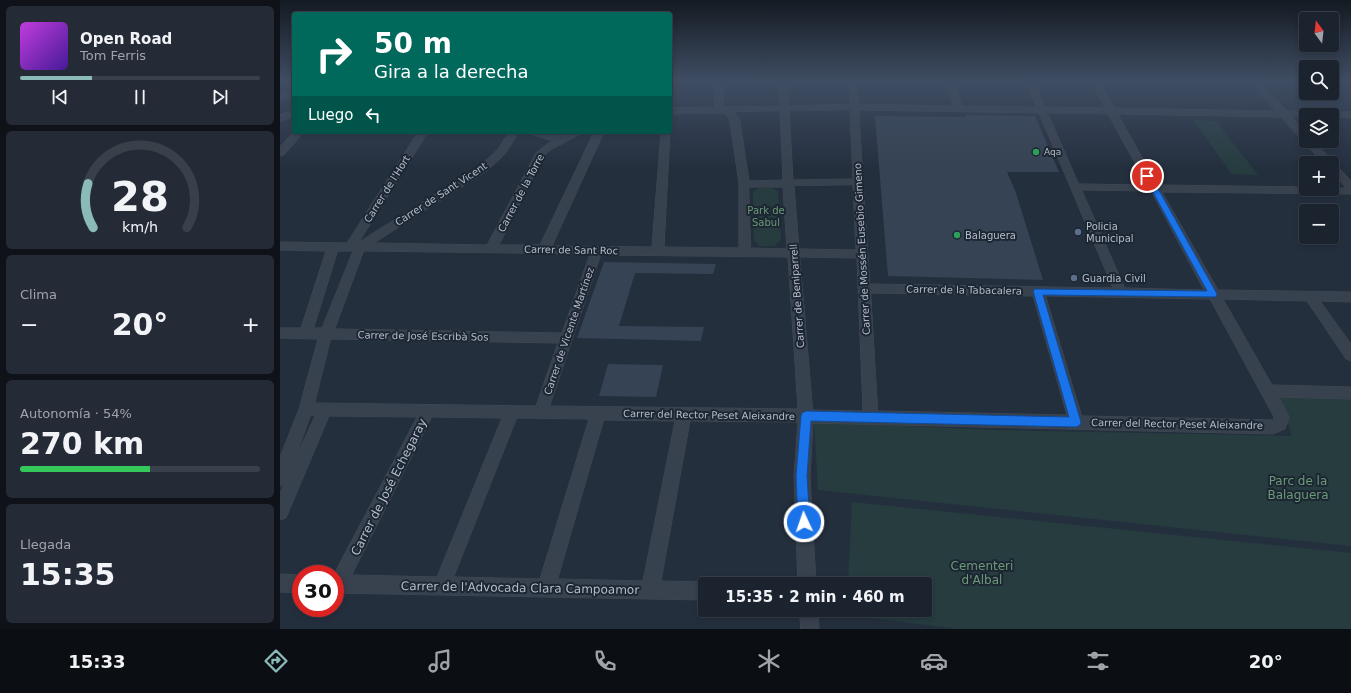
<!DOCTYPE html>
<html lang="es">
<head>
<meta charset="utf-8">
<style>
	body { margin:0; font-family:"DejaVu Sans",sans-serif; background:#242b36; color:#f1f3f6; height:100vh; display:flex; flex-direction:column; font-size:15px; white-space:nowrap }
	* { box-sizing:border-box; margin:0 }
	p { font-size:13px; color:#a0a4aa }
	.icon { flex:none; width:22px; height:22px; fill:none; stroke:currentColor; stroke-width:2; stroke-linecap:round; stroke-linejoin:round }
	.map { position:relative; flex:1; overflow:hidden }
	.details { display:flex; flex-direction:column; gap:6px; padding:6px; background:#0f1319; width:280px }
	.details>* { flex:none }
	.banner { position:absolute; left:12px; top:12px; width:380px; height:122px; border-radius:4px; box-shadow:0 2px 6px #0003,0 0 0 1px #39404a; background:#00695c; color:#fff; overflow:hidden }
	.needle { width:26px; rotate:345deg }
	.fabs { position:absolute; left:1019px; top:12px; display:grid; gap:8px }
	.fabs a { display:grid; place-items:center; width:40px; height:40px; border-radius:4px; background:#1b232e; box-shadow:0 2px 6px #0003,0 0 0 1px #39404a; font-size:20px }
	.speed { position:absolute; left:12px; top:565px; display:flex; gap:8px; font-size:20px; font-weight:700; text-align:center }
	.speed>* { display:grid; place-content:center; width:52px; height:52px; border-radius:50%; background:#1b232e; box-shadow:0 2px 6px #0003,0 0 0 1px #39404a; line-height:1 }
	.speed .limit { border:6px solid #d22; background:#fff; color:#111 }
	.pin { position:absolute; display:grid; place-items:center; width:34px; height:34px; color:#fff; margin:-17px; border:2px solid #fff; border-radius:50%; box-shadow:0 1px 4px #0007 }
	.me { position:absolute; width:44px; margin:-22px; rotate:357deg; stroke-linejoin:round; filter:drop-shadow(0 0 3px #0008) }
	.turn { display:flex; align-items:center; gap:14px; height:84px; padding:0 16px; font-size:18px }
	.turn .icon { width:52px; height:52px; stroke-width:2.5 }
	.turn b { display:block; font-size:28px; line-height:34px }
	.then { display:flex; align-items:center; height:38px; padding:0 16px; background:#0003; gap:8px; font-size:15px }
	.big { font-size:30px; font-weight:600; line-height:1.1 }
	.details .tile { flex:1; display:flex; flex-direction:column; justify-content:center; gap:6px; min-width:0; padding:0 14px; border-radius:6px; background:#242b36 }
	.details .dial { align-items:center; gap:0 }
	.dial svg { height:104px; overflow:visible; fill:none; stroke:#39404a; stroke-width:7; stroke-linecap:round; text-anchor:middle }
	.dial text { fill:#f1f3f6; stroke:none }
	.song { display:flex; align-items:center; gap:12px }
	.cover { width:48px; height:48px; border-radius:6px; background:linear-gradient(135deg,hsl(290 70% 55%),hsl(260 70% 35%)) }
	.played { height:4px; border-radius:2px; background:linear-gradient(90deg,#8bbbb9 30%,#39404a 30%) }
	.keys { display:flex; justify-content:space-around; direction:ltr }
	.heat { display:flex; justify-content:space-between; align-items:center; font-size:22px; direction:ltr }
	.charge { height:6px; border-radius:3px; background:linear-gradient(90deg,#34c759 54%,#39404a 0) }
	.trip { position:absolute; left:418px; top:577px; width:234px; height:40px; border-radius:4px; background:#1b232e; box-shadow:0 2px 6px #0003,0 0 0 1px #39404a; font-weight:600; line-height:40px; text-align:center }
	.tabs { display:flex; height:64px; justify-content:space-around; align-items:center; background:#0b0e12; color:#a0a4aa }
	.tabs .icon { width:28px; height:28px }
	.tabs .selected { color:#8bbbb9 }
	.tabs b { font-size:18px; color:#f1f3f6 }
	main { display:flex; flex:1; min-height:0 }
	.map>svg:first-child { display:block }
</style>
</head>
<body>
<main>
<section class="details">
<div class="tile">
<div class="song"><i class="cover"></i><div><b>Open Road</b><p>Tom Ferris</p></div></div>
<div class="played"></div>
<div class="keys"><svg class="icon" aria-label="previous" viewBox="0 0 24 24"><path d="M18 5L8 12l10 7zM5 5v14"/></svg><svg class="icon" aria-label="pause" viewBox="0 0 24 24"><path d="M8 5v14M16 5v14"/></svg><svg class="icon" aria-label="next" viewBox="0 0 24 24"><path d="M6 5l10 7-10 7zM19 5v14"/></svg></div>
</div>
<div class="tile dial"><svg viewBox="0 0 100 80">
<path d="M14 69A42 42 0 1 1 86 69"/>
<path d="M14 69A42 42 0 0 1 10 35" stroke="#8bbbb9"/>
<text x="50" y="56" font-size="32" font-weight="700">28</text>
<text x="50" y="72" font-size="11">km/h</text>
</svg></div>
<div class="tile"><p>Clima</p>
<div class="heat"><a>−</a><b class="big">20°</b><a>+</a></div>
</div>
<div class="tile"><p>Autonomía · 54%</p><b class="big">270 km</b><div class="charge"></div></div>
<div class="tile"><p>Llegada</p><b class="big">15:35</b></div>
</section>
<div class="map">
<svg width="1071" height="629" viewBox="0 0 1071 629">
	<rect width="100%" height="100%" fill="#242f3e"/>
	<path fill="#263c3f" d="M913 120 936 121 978 175 952 174Z
		M478 188H492L498 191 501 240 494 246H479L474 240 473 192Z
		M999 396 1071 398V546L538 490 534 422 715 430 1012 436Z
		M572 502 1071 553V629H678L567 615V610H645V584H568Z"/>
	<path fill="#364354" d="M686 115 755 116 779 172H727L736 193 763 280 608 276 595 116 687 117Z
		M249 132H292L270 141 249 134Z
		M324 262 436 264 433 274 355 273 339 326 424 327 421 341 297 338Z
		M328 364 383 365 376 397 319 396Z"/>
	<g fill="none" stroke-linecap="round" stroke-linejoin="round">
		<defs>
			<path id="minor" d="M435 80H443L444 107 500 106 499 80H507L509 106 570 104 569 80H613L615 82 611 85 578 84 579 104 673 106 666 80H674L682 106 756 107 745 80H753L765 107 825 108 810 80H818L834 108 996 111 969 80H978L1007 111 1071 112V118L1052 117V115L1012 117 1026 132V141H1034L1071 181V194L882 192 938 290 1071 292V302L1040 301 1071 344V361L1066 359 1027 301 943 299 992 385 1071 387V399L999 397 1009 417 1005 429 993 434 533 423 530 476 536 584H518L514 476 518 422 410 421 381 581 425 582 430 584H425V600L55 593V574H54L137 417 49 416 6 518 0 520V493L4 484 0 486V457L19 409 38 339 0 338V328H21L46 251 0 250V242L67 243 138 132H148L79 242 200 166 218 149 229 132H239L225 154 208 170 94 243 207 245 256 153C269 141 287 132 304 132L270 150 264 156 219 245H260L314 132H324L272 246 372 247 381 132 390 131 384 247 459 248V184L450 121 447 115 442 113 390 114V108L434 107ZM570 110 573 179 513 180 509 111ZM579 110 759 113 833 288 590 284ZM500 111 503 180 469 181 460 121 454 112ZM768 113 828 114 867 185 799 184ZM838 114 1001 117 1043 163H1052V172L1066 188 1026 189V187L878 185ZM573 185 576 250 519 249 514 186ZM469 187H503L507 249 471 248ZM802 190 871 191 924 290 845 288ZM58 251H73L42 328H34ZM84 251 310 254 282 333 55 329ZM321 255 508 257 518 409 270 406ZM520 257 577 258 583 411 533 410ZM591 293 753 296 787 415 598 411ZM766 296 930 299 994 417V420L802 416ZM51 339 278 343 256 406 35 403ZM31 415 35 416 14 462ZM152 417 222 418 157 577 72 575ZM237 418 309 419 260 579 174 577ZM324 420 395 421 363 581 278 579Z
				M14 93V99L0 100V94Z
				M14 111V117L0 121V115Z
				M14 132H24L4 155 0 156V147Z
				M0 574 21 575V593L0 592Z
				M520 610H538L539 629H521Z"/>
		</defs>
		<use href="#minor" stroke="#414a57" stroke-width="1"/>
		<use href="#minor" fill="#38414e" fill-rule="evenodd"/>
	</g>
	<linearGradient id="sky" x2="0" y2="1"><stop stop-color="#141a22"/><stop offset="0.48" stop-color="#3f4d63"/><stop offset="1" stop-color="#3f4d63" stop-opacity="0"/></linearGradient>
	<rect width="1071" height="168" fill="url(#sky)"/>
	<path fill="#1a73e8" stroke="#114b97" d="M867 173 871 176 936 292 937 294 936 297 763 295 801 422 800 425 796 427 531 421 527 476 530 522 528 526 524 528 520 526 518 522 516 476 521 416 522 413 526 411 789 417 753 291 755 289 927 291 864 176Z"/>
	<g fill="#2e9e5b" stroke="#1d2633" stroke-width="1.5">
		<circle cx="756" cy="152" r="4"/>
		<circle cx="677" cy="235" r="4"/>
	</g>
	<g fill="#5c6f8a" stroke="#1d2633" stroke-width="1.5">
		<circle cx="798" cy="232" r="4"/>
		<circle cx="794" cy="278" r="4"/>
	</g>
	<g text-anchor="middle" dominant-baseline="central" stroke-width="4" stroke-linejoin="round" paint-order="stroke">
		<g font-size="9" fill="#b4bcc9" stroke="#1d2633" text-anchor="start">
			<text x="764" y="152">Aqa</text>
		</g>
		<g font-size="10" fill="#b4bcc9" stroke="#1d2633">
			<text transform="translate(107 189) rotate(-58)">Carrer de l'Hort</text>
			<text transform="translate(241 193) rotate(-62)">Carrer de la Torre</text>
			<text transform="translate(161 194) rotate(-33)">Carrer de Sant Vicent</text>
			<text transform="translate(582 249) rotate(-93)">Carrer de Mossén Eusebio Gimeno</text>
			<text transform="translate(291 250) rotate(1)">Carrer de Sant Roc</text>
			<text transform="translate(684 290) rotate(1)">Carrer de la Tabacalera</text>
			<text transform="translate(517 296) rotate(-94)">Carrer de Beniparrell</text>
			<text transform="translate(289 331) rotate(-71)">Carrer de Vicente Martínez</text>
			<text transform="translate(143 336) rotate(1)">Carrer de José Escribà Sos</text>
			<text transform="translate(429 415) rotate(1)">Carrer del Rector Peset Aleixandre</text>
			<text transform="translate(897 424) rotate(1)">Carrer del Rector Peset Aleixandre</text>
		</g>
		<g font-size="10" fill="#6b9a76" stroke="#1d2633">
			<text x="486" y="210">Park de<tspan x="486" dy="12">Sabul</tspan></text>
		</g>
		<g font-size="10" fill="#b4bcc9" stroke="#1d2633" text-anchor="start">
			<text x="806" y="226">Policia<tspan x="806" dy="12">Municipal</tspan></text>
			<text x="685" y="235">Balaguera</text>
			<text x="802" y="278">Guardia Civil</text>
		</g>
		<g font-size="12" fill="#6b9a76" stroke="#1d2633">
			<text x="1018" y="481">Parc de la<tspan x="1018" dy="14">Balaguera</tspan></text>
			<text x="702" y="566">Cementeri<tspan x="702" dy="14">d'Albal</tspan></text>
		</g>
		<g font-size="12" fill="#b4bcc9" stroke="#1d2633">
			<text transform="translate(109 487) rotate(-63)">Carrer de José Echegaray</text>
			<text transform="translate(240 588) rotate(1)">Carrer de l'Advocada Clara Campoamor</text>
		</g>
	</g>
</svg>
<div class="fabs">
<a><svg class="needle" viewBox="-14 -14 28 28"><path d="M0-13l5 13h-10z" fill="#e53935"/><path d="M0 13l5-13h-10z" fill="#a0a4aa"/></svg></a>
<a><svg class="icon" aria-label="search" viewBox="0 0 24 24"><circle cx="10" cy="10" r="6"/><path d="M15 15l6 6"/></svg></a>
<a><svg class="icon" aria-label="layers" viewBox="0 0 24 24"><path d="M12 4l9 5-9 5-9-5zM3 14l9 5 9-5"/></svg></a>
<a>+</a>
<a>−</a>
</div>
<div class="speed"><div class="limit">30</div></div>
<div class="pin" style="left:867px;top:176px;background:#d93025"><svg class="icon" aria-label="arrive" viewBox="0 0 24 24"><path d="M6 21V4h12l-3 4 3 4H6"/></svg></div>
<svg class="me" style="left:524px;top:522px" viewBox="-20 -20 40 40"><circle r="17" fill="#1a73e8" stroke="#fff" stroke-width="3"/><path d="M0-11L8 9 0 5-8 9z" fill="#fff"/></svg>
<div class="trip">15:35 · 2 min · 460 m</div>
<div class="banner">
<div class="turn"><svg class="icon" aria-label="right" viewBox="0 0 24 24"><path d="M7 20v-9h11M14 6l5 5-5 5"/></svg><div><b>50 m</b>Gira a la derecha</div></div>
<div class="then">Luego<svg class="icon" aria-label="left" viewBox="0 0 24 24"><path d="M17 20v-9H6M10 6l-5 5 5 5"/></svg></div>
</div>
</div>
</main>
<nav class="tabs">
<b>15:33</b>
<svg class="icon selected" aria-label="directions" viewBox="0 0 24 24"><path d="M12 3l9 9-9 9-9-9zM9 14v-3h6M13 9l2 2-2 2"/></svg>
<svg class="icon" aria-label="music" viewBox="0 0 24 24"><path d="M9 18V5l10-2v13"/><circle cx="6" cy="18" r="3"/><circle cx="16" cy="16" r="3"/></svg>
<svg class="icon" aria-label="phone" viewBox="0 0 24 24"><path d="M5 4h4l2 5-3 2q2 4 5 5l2-3 5 2v4C11 20 4 13 5 4z"/></svg>
<svg class="icon" aria-label="climate" viewBox="0 0 24 24"><path d="M12 3v18M4 7l16 10M4 17L20 7"/></svg>
<svg class="icon" aria-label="car" viewBox="0 0 24 24"><path d="M5 17H2v-5l4-1 3-4h7l3 4 3 1v5h-3M9 17h6M6 11h13"/><circle cx="7" cy="17" r="2"/><circle cx="17" cy="17" r="2"/></svg>
<svg class="icon" aria-label="filters" viewBox="0 0 24 24"><path d="M4 7h16M4 17h16"/><circle cx="9" cy="7" r="2"/><circle cx="15" cy="17" r="2"/></svg>
<b>20°</b>
</nav>
</body>
</html>
